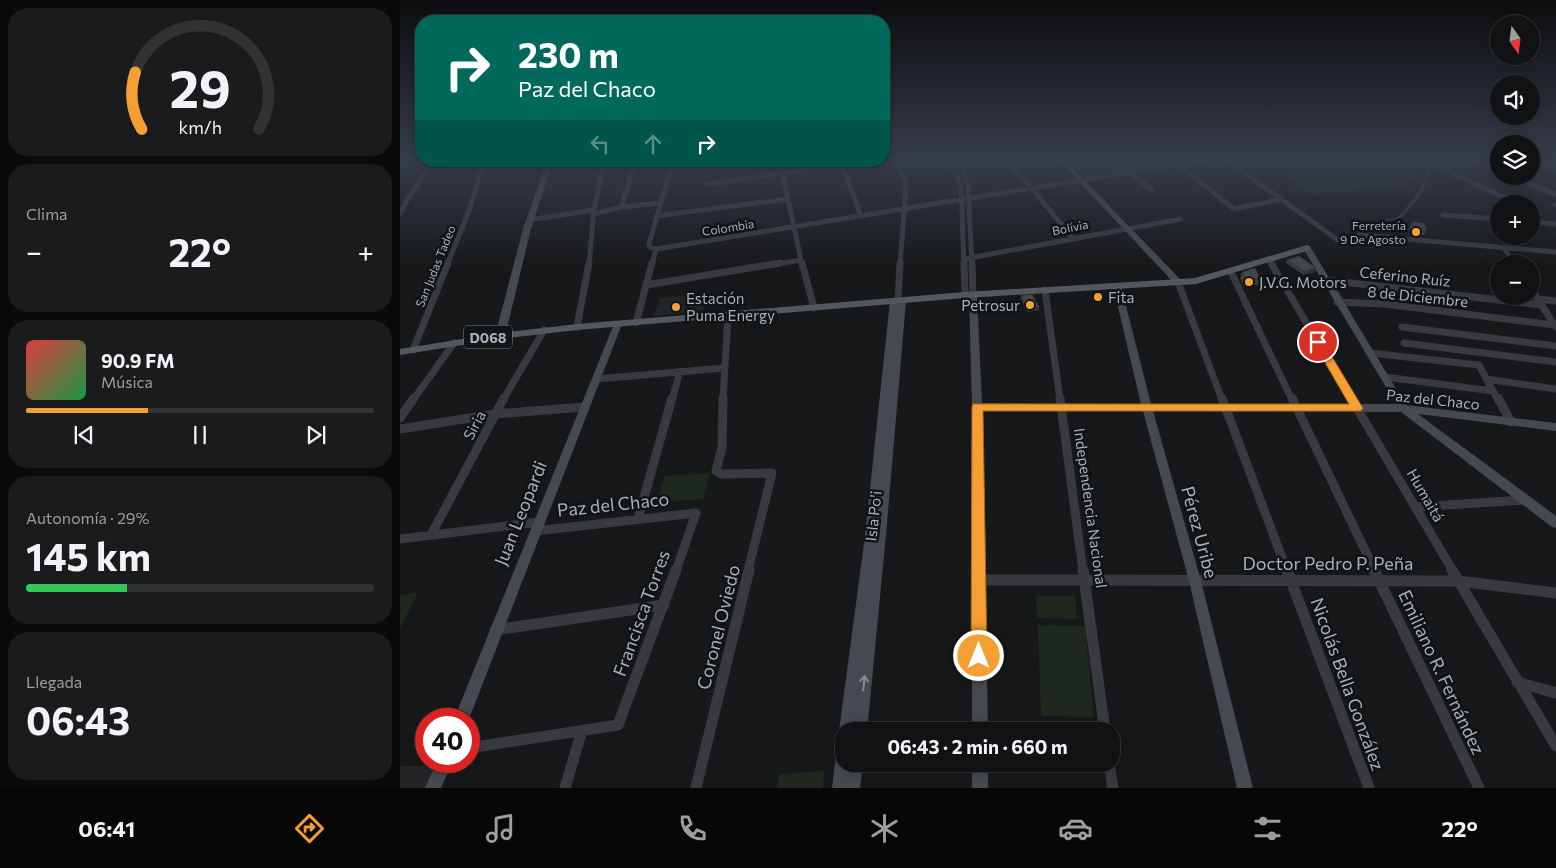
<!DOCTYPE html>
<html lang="es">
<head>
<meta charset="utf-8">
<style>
	body { margin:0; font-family:Commissioner,sans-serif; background:#1a1b1c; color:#f1f3f6; height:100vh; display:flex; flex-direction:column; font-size:19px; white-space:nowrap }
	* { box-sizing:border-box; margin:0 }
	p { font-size:16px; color:#9c9ea0 }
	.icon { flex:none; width:28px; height:28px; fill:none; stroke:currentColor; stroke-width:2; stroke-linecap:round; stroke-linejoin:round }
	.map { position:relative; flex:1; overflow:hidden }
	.sheet { display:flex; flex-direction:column; gap:8px; padding:8px; background:#090a0a; width:400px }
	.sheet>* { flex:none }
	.top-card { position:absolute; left:15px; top:15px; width:475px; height:152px; border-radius:20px; box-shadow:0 2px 12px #0003,0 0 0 1px #303233; background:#00695c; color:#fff; overflow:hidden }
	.needle { width:32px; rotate:166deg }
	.controls { position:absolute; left:1090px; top:15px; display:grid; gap:10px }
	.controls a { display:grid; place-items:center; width:50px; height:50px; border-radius:50%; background:#111213; box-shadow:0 2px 12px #0003,0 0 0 1px #303233; font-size:25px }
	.speed { position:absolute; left:15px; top:708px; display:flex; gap:10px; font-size:25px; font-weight:700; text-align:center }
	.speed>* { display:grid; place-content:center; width:65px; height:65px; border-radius:50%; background:#111213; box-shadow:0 2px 12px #0003,0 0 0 1px #303233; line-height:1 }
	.speed .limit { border:8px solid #d22; background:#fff; color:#111 }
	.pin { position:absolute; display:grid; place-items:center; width:42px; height:42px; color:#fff; margin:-21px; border:2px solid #fff; border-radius:50%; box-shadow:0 1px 5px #0007 }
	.me { position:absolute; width:55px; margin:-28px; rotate:0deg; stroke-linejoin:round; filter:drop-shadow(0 0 4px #0008) }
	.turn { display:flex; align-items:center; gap:18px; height:105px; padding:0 20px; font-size:22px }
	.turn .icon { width:65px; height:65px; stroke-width:2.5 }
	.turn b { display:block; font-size:35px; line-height:42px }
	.lanes { display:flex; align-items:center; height:48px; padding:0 20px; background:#0003; justify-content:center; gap:25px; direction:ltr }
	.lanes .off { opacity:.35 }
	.big { font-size:38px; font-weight:700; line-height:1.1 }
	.sheet .card { flex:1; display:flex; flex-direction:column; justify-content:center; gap:8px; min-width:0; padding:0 18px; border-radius:20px; background:#1a1b1c }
	.sheet .dial { align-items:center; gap:0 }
	.dial svg { height:130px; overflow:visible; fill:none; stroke:#303233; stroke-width:7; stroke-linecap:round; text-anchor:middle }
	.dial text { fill:#f1f3f6; stroke:none }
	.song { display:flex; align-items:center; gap:15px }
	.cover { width:60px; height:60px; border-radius:8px; background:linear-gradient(135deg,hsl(0 70% 55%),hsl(140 70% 35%)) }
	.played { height:5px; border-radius:2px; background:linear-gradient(90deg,#f59e34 35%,#303233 35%) }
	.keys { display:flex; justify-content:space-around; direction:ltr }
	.heat { display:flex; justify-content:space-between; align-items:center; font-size:28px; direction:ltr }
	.charge { height:8px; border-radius:4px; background:linear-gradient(90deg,#34c759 29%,#303233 0) }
	.trip { position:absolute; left:435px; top:722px; width:285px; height:50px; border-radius:20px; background:#111213; box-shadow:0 2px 12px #0003,0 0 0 1px #303233; font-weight:700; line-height:50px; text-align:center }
	.tab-bar { display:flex; height:80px; justify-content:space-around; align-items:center; background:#070708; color:#9c9ea0 }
	.tab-bar .icon { width:35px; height:35px }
	.tab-bar .active { color:#f59e34 }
	.tab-bar b { font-size:22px; color:#f1f3f6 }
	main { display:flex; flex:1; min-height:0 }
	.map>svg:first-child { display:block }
</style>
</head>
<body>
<main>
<section class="sheet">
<div class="card dial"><svg viewBox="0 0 100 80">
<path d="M14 69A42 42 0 1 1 86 69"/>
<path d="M14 69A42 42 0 0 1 10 34" stroke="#f59e34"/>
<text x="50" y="56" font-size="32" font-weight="700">29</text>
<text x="50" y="72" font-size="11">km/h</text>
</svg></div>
<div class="card"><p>Clima</p>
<div class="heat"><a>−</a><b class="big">22°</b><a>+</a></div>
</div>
<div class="card">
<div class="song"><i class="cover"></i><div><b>90.9 FM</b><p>Música</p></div></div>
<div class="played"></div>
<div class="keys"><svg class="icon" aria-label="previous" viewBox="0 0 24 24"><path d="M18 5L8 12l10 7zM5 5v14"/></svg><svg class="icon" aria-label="pause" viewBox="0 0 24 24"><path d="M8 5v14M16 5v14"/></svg><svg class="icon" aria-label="next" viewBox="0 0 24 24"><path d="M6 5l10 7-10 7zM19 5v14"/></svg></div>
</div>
<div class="card"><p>Autonomía · 29%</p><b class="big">145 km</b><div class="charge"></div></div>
<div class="card"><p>Llegada</p><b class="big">06:43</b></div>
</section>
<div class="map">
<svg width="1156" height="788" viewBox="0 0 1156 788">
	<rect width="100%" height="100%" fill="#171819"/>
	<path fill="#232426" d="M303 294V311L254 316 260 298Z
		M37 764 27 788H0V767Z"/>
	<path fill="#1f281f" d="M665 158H768L775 164 686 179Z
		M983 166 1020 173 1008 187 906 195 883 172Z
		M310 473 303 499 256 503 265 476Z
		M18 593 0 628V595Z
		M636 596H675L677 619 637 618Z
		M638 625 685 626 694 717 641 716Z
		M424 771 423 788H377L379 774Z"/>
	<path fill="#2d383e" d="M1031 158H1034L1024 190 1003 217 969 226 970 224 999 216 1021 189Z"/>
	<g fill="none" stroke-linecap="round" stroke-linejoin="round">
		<path stroke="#2d383e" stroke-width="2" d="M936 289 943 300"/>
		<path stroke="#383a3f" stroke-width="5" d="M493 158 505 179 506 186 500 265
			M546 158 558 177 561 186 564 265
			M554 158 563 171 568 186 572 265
			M606 158 673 238
			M771 158 834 209 882 199
			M824 158 938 240
			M1072 158 1099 170
			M1131 158 1156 169
			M484 159 492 158
			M380 161 402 265
			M441 162 461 216
			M1039 167 1116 203
			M1131 167 1147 166
			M82 170 160 161
			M730 172 752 190
			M1114 176 1156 195
			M307 184 469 161
			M221 207 236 161
			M0 214 7 200 34 161
			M194 214 221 207 261 203
			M1043 215 1099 219
			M256 216 388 199
			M130 220 194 210
			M1131 222 1156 224
			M959 235 1156 252
			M1104 248 1115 264
			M256 249 818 158
			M564 259 781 219
			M870 261 872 265
			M47 265 69 211 79 177 87 161
			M189 265 194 210 204 161
			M252 265 256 249 250 247 249 244 273 161
			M372 265 401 260"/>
		<path stroke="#383a3f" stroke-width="7" d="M402 263 414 308
			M564 263 565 295
			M572 263 573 295
			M871 263 952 400
			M831 272 892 400
			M926 280 1142 305
			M778 282 822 400
			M246 285 380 263
			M1131 289 1156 327
			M645 290 660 400
			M1138 299 1156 301
			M498 301 500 263
			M937 302 984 304 1155 325
			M236 323 252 263
			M177 327 189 263
			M1002 327 1156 346
			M1004 343 1156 362
			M13 350 48 263
			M970 353 1079 365 1098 400
			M985 377 1093 391
			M197 379 324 368
			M1086 379 1156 389
			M13 400 54 343
			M103 400 144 330
			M272 400 280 371
			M323 400 328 315"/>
		<path stroke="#383a3f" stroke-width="9" d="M323 398 322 448 316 471 321 474 372 473 348 571
			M660 398 683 571
			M822 398 887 571
			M892 398 975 571
			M951 398 1053 571
			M1098 398 1111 422
			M0 418 14 398
			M0 429 95 414 184 407
			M1016 507 1124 500
			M238 519 272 398
			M135 531 296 513 276 571
			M31 535 104 398
			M0 539 138 522"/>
		<path stroke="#383a3f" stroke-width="11" d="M683 570 705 731
			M887 570 969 788
			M974 570 1079 788
			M1052 570 1156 746
			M578 580 1058 581 1156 593
			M95 630 264 605
			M1117 682 1156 693
			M69 748 218 725 276 570
			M709 764 713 788
			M165 788 182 730
			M296 788 349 570"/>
		<path fill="#46494f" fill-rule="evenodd" d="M657 158H663L781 280V284H775Z
			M147 161H153L131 229 105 336 103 338H97L95 336 123 229Z
			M904 246H910L911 248 1006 405 1156 423V431L1018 414 1156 516V528L1152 527 1001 412 753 411 801 581 853 788H837L789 581 743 411H582L588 731H572V407L569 295 573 292 577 295 582 403 741 404 713 286 717 284 721 286 751 404H996L903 248Z
			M494 298 498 301 502 298 506 301 486 535 467 731H444V737L442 736 439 731 465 536 490 301Z
			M218 321 222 324 69 719H54L214 324Z
			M444 747V764H463L460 788H432L436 755 438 749Z
			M37 761H53L41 788H25Z
			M572 764H588V788H572Z"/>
		<path fill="#54575e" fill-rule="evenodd" d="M907 245 910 246V250L796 284 565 298 177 330 100 339 0 355V349L100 333 177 324 565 292 795 278Z"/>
	</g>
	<path fill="#3a3c3f" d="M1154 203H1156V208L1152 206Z
		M1012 222 1027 229 1024 235 1013 234 1009 229Z
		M887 260 916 268 915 272 904 275 886 263Z
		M842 272 861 279 858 285 844 286 840 278Z
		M621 295 639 307V310L627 312 621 299Z"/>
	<path fill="#2f3133" d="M916 268 915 272 904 275 905 272Z
		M639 307V310L627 312V309Z"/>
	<path fill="#434649" stroke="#2f3133" d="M1012 222 1023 223 1027 229 1016 228Z
		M899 256 916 268 905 272 887 260Z
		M855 268 861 279H846L842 272Z
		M632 294 639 307 627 309 621 295Z"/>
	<defs><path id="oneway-shaft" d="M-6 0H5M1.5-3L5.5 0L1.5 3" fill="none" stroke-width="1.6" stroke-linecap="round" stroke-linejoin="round" transform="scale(1.25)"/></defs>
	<use stroke="#868c94" href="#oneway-shaft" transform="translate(464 683) rotate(-84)"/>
	<linearGradient id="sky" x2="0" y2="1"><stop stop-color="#0d0d0e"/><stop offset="0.59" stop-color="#363d49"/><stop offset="1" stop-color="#363d49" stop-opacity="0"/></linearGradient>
	<rect width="1156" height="268" fill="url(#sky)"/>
	<path fill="#f59e34" stroke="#9f6722" d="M918 339 922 340 961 405 963 408 961 411H583L587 656 585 661 579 664 573 661 571 656 572 407 573 404H949L913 342Z"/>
	<g fill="#f59e34" stroke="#121314" stroke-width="2">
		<circle cx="1016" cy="232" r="5"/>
		<circle cx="849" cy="282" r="5"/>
		<circle cx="698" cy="297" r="5"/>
		<circle cx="630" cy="305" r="5"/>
		<circle cx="276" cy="307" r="5"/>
	</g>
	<g text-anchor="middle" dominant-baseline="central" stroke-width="5" stroke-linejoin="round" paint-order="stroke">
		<g font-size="12" fill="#a9b0b9" stroke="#121314" text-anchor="end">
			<text x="1006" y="225">Ferretería<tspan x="1006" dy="14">9 De Agosto</tspan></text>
		</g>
		<g font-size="12" fill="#a9b0b9" stroke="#121314">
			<text transform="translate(328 227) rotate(-9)">Colombia</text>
			<text transform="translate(670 227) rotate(-11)">Bolívia</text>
			<text transform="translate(35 266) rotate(-68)">San Judas Tadeo</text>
		</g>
		<rect fill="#121314" stroke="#7c8188" stroke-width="1" x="64" y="325.5" width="48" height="23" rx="4"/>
		<g font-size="14" font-weight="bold" fill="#a9b0b9">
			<text x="88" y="337">D068</text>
		</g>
		<g font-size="15" fill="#a9b0b9" stroke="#121314">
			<text transform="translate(1005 276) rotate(6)">Ceferino Ruíz</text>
			<text transform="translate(1018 296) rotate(6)">8 de Diciembre</text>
			<text transform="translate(1033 399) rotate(6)">Paz del Chaco</text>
			<text transform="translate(74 425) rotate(-62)">Siria</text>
			<text transform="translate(1026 495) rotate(60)">Humaitá</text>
			<text transform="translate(691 508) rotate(82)">Independencia Nacional</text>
			<text transform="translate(473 516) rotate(-84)">Isla Po'i</text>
		</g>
		<g font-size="15" fill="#a9b0b9" stroke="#121314" text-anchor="start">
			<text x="859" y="282">J.V.G. Motors</text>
			<text x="708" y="297">Fita</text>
			<text x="286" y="298">Estación<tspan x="286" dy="17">Puma Energy</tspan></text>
			<text x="620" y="305" text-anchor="end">Petrosur</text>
		</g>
		<g font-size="18" fill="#a9b0b9" stroke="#121314">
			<text transform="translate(213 504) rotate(-6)">Paz del Chaco</text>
			<text transform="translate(120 513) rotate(-68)">Juan Leopardi</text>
			<text transform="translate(800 532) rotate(75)">Pérez Uribe</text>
			<text x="928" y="563">Doctor Pedro P. Peña</text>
			<text transform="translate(241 613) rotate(-70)">Francisca Torres</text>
			<text transform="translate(318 627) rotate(-76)">Coronel Oviedo</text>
			<text transform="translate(1042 672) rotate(65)">Emiliano R. Fernández</text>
			<text transform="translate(948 684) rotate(70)">Nicolás Bella González</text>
		</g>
	</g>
</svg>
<div class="controls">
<a><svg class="needle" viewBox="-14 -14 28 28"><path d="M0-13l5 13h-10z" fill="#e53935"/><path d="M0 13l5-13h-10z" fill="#9c9ea0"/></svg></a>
<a><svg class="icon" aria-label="sound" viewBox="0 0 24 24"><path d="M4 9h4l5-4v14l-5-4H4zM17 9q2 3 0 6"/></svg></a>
<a><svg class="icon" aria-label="layers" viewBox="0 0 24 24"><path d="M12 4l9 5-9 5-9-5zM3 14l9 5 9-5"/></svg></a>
<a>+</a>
<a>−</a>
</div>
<div class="speed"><div class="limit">40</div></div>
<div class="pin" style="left:918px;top:342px;background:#d93025"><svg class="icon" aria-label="arrive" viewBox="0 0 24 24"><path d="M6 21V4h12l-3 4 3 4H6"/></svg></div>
<svg class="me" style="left:579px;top:656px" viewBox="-20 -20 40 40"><circle r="17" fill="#f59e34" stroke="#fff" stroke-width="3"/><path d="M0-11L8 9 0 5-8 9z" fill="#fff"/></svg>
<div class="trip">06:43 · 2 min · 660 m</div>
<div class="top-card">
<div class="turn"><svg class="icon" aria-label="right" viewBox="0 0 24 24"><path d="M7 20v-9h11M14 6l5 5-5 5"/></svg><div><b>230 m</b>Paz del Chaco</div></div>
<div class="lanes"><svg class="icon off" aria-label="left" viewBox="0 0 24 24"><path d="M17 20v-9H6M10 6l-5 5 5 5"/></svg><svg class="icon off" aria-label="ahead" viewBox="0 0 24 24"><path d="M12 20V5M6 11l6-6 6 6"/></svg><svg class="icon" aria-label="right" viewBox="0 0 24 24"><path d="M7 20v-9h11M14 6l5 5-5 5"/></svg></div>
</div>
</div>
</main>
<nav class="tab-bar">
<b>06:41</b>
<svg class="icon active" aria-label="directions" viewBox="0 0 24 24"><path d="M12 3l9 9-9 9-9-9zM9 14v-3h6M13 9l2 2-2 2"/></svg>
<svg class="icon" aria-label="music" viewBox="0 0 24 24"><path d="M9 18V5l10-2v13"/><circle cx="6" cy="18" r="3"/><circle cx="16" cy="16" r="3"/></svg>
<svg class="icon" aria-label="phone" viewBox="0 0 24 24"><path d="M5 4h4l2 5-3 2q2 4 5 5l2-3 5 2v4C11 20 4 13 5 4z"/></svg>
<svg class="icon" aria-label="climate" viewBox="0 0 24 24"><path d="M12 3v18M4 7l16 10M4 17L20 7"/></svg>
<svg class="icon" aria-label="car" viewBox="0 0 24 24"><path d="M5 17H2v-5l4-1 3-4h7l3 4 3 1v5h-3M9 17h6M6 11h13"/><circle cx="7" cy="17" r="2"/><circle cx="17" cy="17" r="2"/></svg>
<svg class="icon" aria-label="filters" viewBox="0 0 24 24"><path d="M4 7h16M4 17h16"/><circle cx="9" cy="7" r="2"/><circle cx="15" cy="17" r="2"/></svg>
<b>22°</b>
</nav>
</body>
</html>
